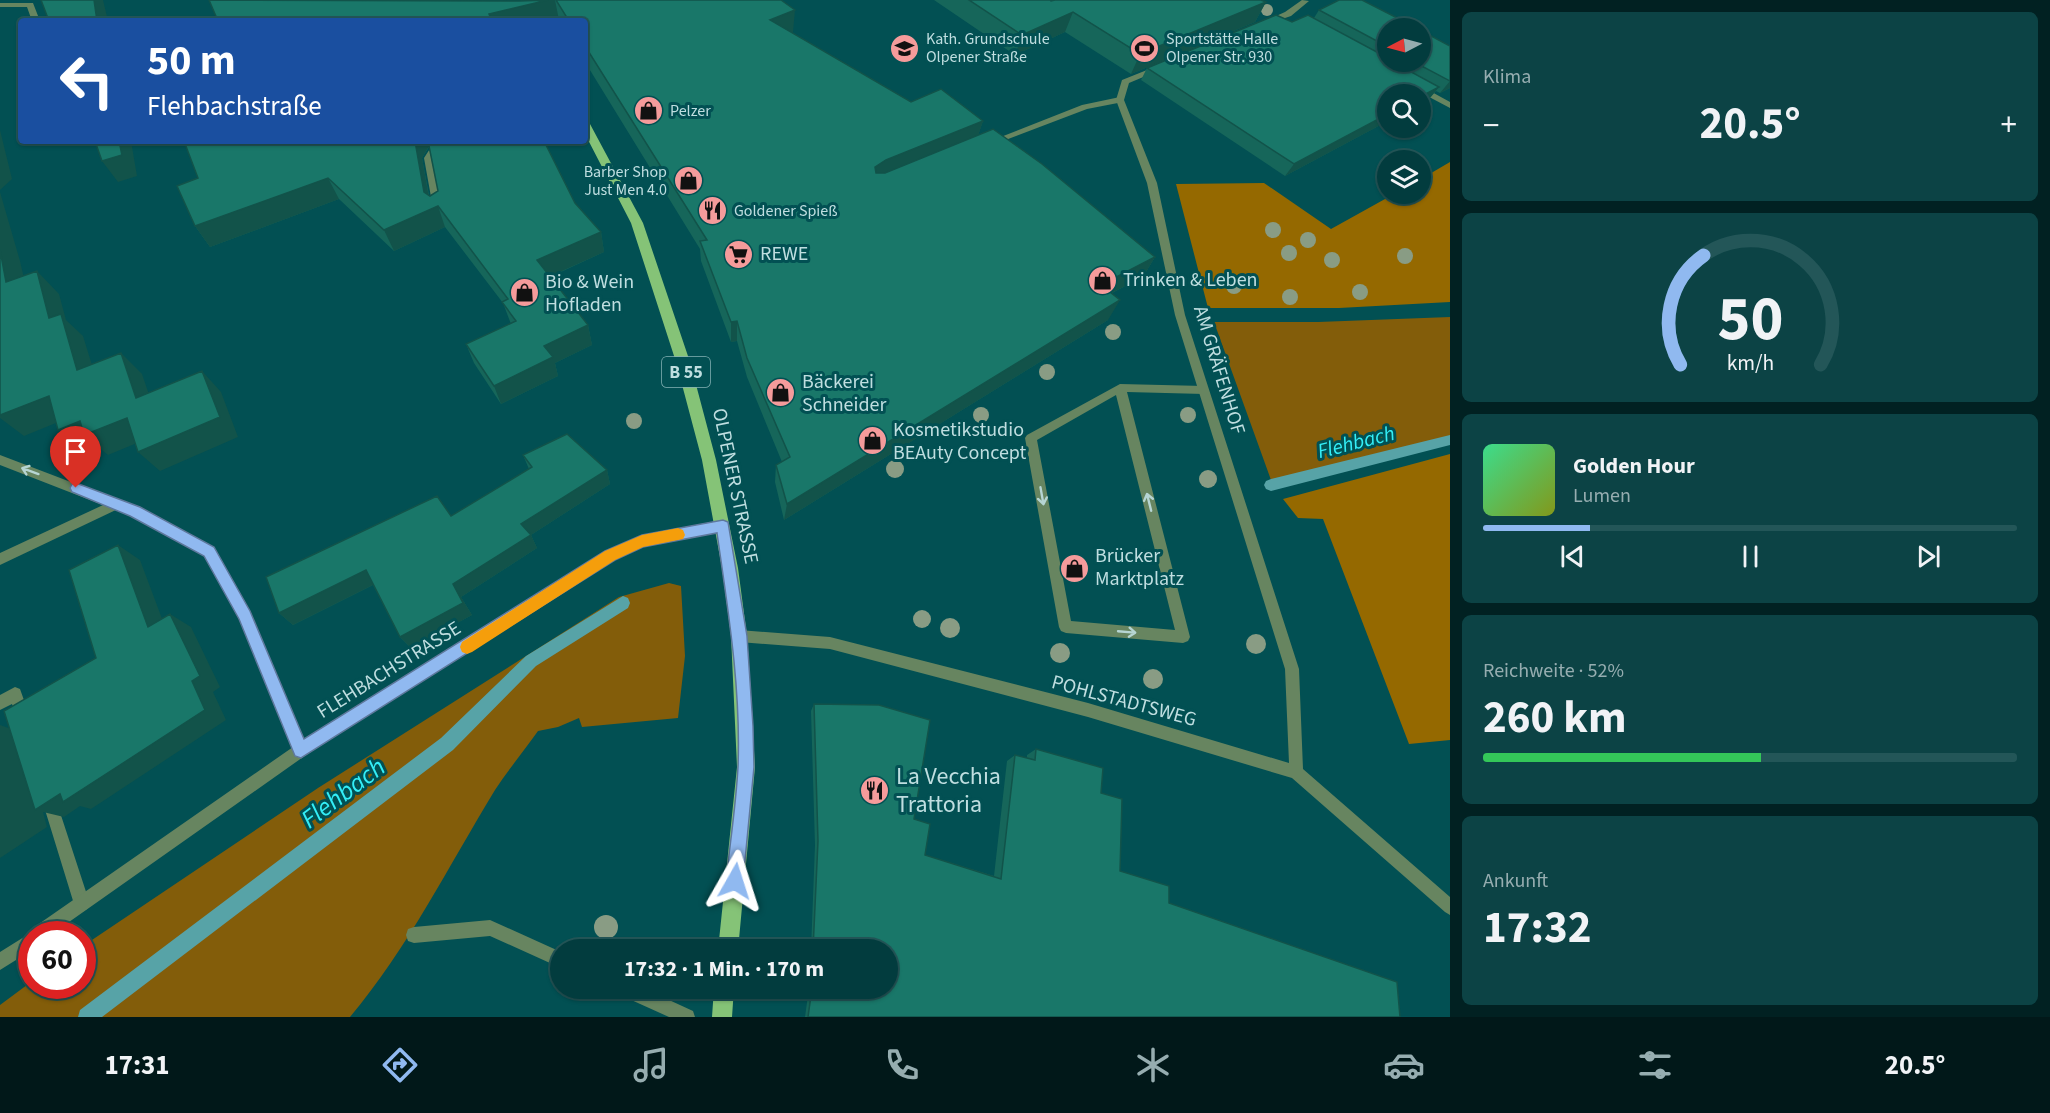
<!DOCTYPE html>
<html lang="de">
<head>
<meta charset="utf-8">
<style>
	body { margin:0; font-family:"Source Sans 3",sans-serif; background:#0c4345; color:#f1f3f6; height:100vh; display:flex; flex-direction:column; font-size:22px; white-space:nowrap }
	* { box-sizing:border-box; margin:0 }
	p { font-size:20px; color:#96adb0 }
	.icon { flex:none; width:33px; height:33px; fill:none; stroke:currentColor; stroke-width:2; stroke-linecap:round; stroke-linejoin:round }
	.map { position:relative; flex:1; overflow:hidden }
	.drawer { display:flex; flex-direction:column; gap:12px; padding:12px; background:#012122; width:600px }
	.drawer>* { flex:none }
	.guide { position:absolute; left:18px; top:18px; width:570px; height:126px; border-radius:6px; box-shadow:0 2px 4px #0004,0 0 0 2px #235658; background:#1a4fa0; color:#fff; overflow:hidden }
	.needle { width:39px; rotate:264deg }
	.tools { position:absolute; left:1377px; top:18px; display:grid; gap:12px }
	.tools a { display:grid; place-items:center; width:54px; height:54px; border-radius:50%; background:#023c3e; box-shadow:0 2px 4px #0004,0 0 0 2px #235658; font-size:30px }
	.speed { position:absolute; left:18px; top:921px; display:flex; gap:12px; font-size:30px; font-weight:700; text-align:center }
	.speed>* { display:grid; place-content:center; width:78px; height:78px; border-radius:50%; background:#023c3e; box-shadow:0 2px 4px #0004,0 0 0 2px #235658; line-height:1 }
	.speed .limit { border:9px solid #d22; background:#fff; color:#111 }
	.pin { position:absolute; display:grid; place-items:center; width:51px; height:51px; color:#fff; margin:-62px -26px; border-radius:50% 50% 50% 0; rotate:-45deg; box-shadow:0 0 6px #0007 }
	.pin .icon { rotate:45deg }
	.me { position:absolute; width:66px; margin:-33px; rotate:6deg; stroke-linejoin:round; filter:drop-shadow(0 0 4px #0008) }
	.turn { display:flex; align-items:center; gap:21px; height:126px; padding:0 30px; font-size:27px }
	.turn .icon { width:78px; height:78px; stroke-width:2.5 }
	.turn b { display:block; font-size:42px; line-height:51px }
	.big { font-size:45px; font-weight:700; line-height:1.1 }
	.drawer .tile { flex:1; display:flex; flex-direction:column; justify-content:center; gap:9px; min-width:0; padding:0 21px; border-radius:9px; background:#0c4345 }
	.drawer .dial { align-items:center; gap:0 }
	.dial svg { height:156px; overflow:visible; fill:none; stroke:#235658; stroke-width:7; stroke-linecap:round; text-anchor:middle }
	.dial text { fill:#f1f3f6; stroke:none }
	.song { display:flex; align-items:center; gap:18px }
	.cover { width:72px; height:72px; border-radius:9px; background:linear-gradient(135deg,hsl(150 70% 55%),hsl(70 70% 35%)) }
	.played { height:6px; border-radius:3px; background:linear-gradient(90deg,#90b9f0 20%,#235658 20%) }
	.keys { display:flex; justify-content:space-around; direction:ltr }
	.heat { display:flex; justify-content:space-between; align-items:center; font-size:33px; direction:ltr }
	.charge { height:9px; border-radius:4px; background:linear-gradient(90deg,#34c759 52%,#235658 0) }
	.trip { position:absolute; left:550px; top:939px; width:348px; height:60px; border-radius:30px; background:#023c3e; box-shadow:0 2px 4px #0004,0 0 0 2px #235658; font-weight:700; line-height:60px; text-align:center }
	.dock { display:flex; height:96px; justify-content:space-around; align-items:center; background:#011819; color:#96adb0 }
	.dock .icon { width:42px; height:42px }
	.dock .current { color:#90b9f0 }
	.dock b { font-size:27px; color:#f1f3f6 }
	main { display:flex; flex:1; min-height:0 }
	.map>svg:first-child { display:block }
</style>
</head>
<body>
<main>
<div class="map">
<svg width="1450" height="1017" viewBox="0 0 1450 1017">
	<rect width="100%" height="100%" fill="#025053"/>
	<path fill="#835d0a" d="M1450 317V437L1291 478 1289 476 1271 480 1214 322H1318Z
		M669 583 681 586 685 656 678 718 582 727 579 718 558 727 538 731C524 751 508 770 495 790 448 867 408 948 350 1017H0V1005L31 982 32 986H82L83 946 318 788 619 597Z"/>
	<path fill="#956900" d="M1450 162V302L1339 308H1208L1176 184 1264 183 1331 229 1394 194H1420L1421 179Z
		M1450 454V740L1409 744 1323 519 1298 518 1283 499Z"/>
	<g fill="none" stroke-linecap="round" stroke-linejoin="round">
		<path fill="#57a3a7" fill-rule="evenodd" d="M1450 435V445L1271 491 1266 489 1264 485 1266 481 1271 479Z
			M623 596 628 598 630 603 628 608 536 666 453 750 102 1017H78L80 1010 441 738 526 656Z"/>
		<path fill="#678560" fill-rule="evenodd" d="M0 3H33L40 21H32L27 7H0Z
			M1120 97 1124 100 1123 102 1087 109 995 144H989L988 142 1082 105Z
			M435 141H444L432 158 443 208 438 211 433 208 424 158Z
			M1120 384 1204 386 1209 390 1204 394 1127 392 1190 637 1188 641 1183 643 1066 633 1061 631 1059 627 1025 438 1027 435ZM1116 395 1175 630 1071 621 1037 440Z
			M116 499 120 500 122 504 120 508 0 565V553Z
			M15 687 20 689 30 717 28 722 23 724 18 722 12 704 0 710V695Z
			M49 793 54 795 56 800 90 904 87 909 82 912 77 909 74 904 42 800 44 795Z
			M490 920 561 952V968L490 936 414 943 408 941 406 935 408 929 414 927Z
			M616 988H643L693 1011 695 1017H669L618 994Z"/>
		<path fill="#678560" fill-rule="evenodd" d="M1302 0 1309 1 1291 16 1267 24 1263 22 1285 12Z
			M1157 66H1160V70L1129 83 1124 100 1157 183 1185 315 1299 669 1303 769 1450 897V915L1445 912 1292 778 1088 717 830 649 739 642 734 640 732 636 734 632 739 630 830 637 1088 703 1289 763 1285 669 1175 315 1147 183 1116 100 1122 80Z
			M1419 85 1450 102V108L1416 90 1415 88Z
			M0 455 139 508 213 547 250 612 304 740 606 551 642 537 723 521 727 522 729 526 727 530 723 531 643 547 614 559 306 755 52 934H32V950L0 970V952L32 932 33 928 293 747 240 619 205 555 131 516 0 465Z"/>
		<path fill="#85c377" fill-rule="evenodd" d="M585 121 590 124 643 223 690 362 716 460 738 568 747 636 755 767 738 950H718L737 767 731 636 722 568 702 460 676 362 631 223 585 134Z
			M714 988H734L732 1017H712Z"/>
	</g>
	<g fill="#899c84">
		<circle cx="1267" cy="10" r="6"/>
		<circle cx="1273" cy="230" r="8"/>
		<circle cx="1308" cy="240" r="8"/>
		<circle cx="1289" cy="253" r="8"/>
		<circle cx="1405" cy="256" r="8"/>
		<circle cx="1332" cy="260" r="8"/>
		<circle cx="1234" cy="286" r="8"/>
		<circle cx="1360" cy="292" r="8"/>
		<circle cx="1290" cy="297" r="8"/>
		<circle cx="1113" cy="332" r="8"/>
		<circle cx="1047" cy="372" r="8"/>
		<circle cx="981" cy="415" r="8"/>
		<circle cx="1188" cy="415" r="8"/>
		<circle cx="634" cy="421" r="8"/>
		<circle cx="895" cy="469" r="9"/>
		<circle cx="1208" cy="479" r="9"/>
		<circle cx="922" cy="619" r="9"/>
		<circle cx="950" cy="628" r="10"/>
		<circle cx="1256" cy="644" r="10"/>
		<circle cx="1060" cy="653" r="10"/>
		<circle cx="1153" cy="679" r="10"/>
		<circle cx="606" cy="927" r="12"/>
	</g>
	<path fill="#16665a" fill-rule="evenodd" d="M527 0H781L793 32H791L911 102 983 121 978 135 1155 257 1143 277 1112 293 1108 320 784 520 775 482 776 465 782 462 747 377 737 341 731 342 701 261 700 249 585 62V21H560L559 20 519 1Z
		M934 0H1261L1266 2 1255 22 1131 74 1065 32 1015 55Z
		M1319 10 1388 28V62H1420L1450 46V88L1440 93 1436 91 1429 99 1285 176 1141 80 1147 68 1292 22 1314 18Z
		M184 141H544L575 203 601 232 604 252 550 277 588 325 592 345 555 363 558 376 501 404 474 363 466 344 511 324 503 303 445 227 394 251 339 199 210 247 195 226 198 178ZM429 147 438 191 430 196 429 195 422 158Z
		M523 455 607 470 610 484 531 535 537 548 461 597 472 615 411 648 400 637 373 585 293 625 279 613 451 516 529 469Z
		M814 704 914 819 925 855 994 876 1007 761 1015 755 1027 758V755L1036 749 1101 793 1120 871 1169 903 1400 1017H805L809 988H888V950H811L815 845 811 711Z"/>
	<path fill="#12534a" d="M94 0H103L108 21H97Z
		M548 0H555L559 20 553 21H491L489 14Z
		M1266 2 1255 22 1131 74 1140 54Z
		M795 10 793 32 769 41 770 20Z
		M1073 12 1065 32 1015 55 1022 35Z
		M1450 81V88L1440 93Z
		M1439 87 1429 99 1420 104V97Z
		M1388 114V121L1285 176 1294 164Z
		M983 121 976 142 871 188 875 167 886 160Z
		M0 130 12 179 0 190Z
		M119 141H131L137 176 118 182 102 161Z
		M415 141H432L422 158 431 209 438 206 445 227 394 251 384 230Z
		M328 178 339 199 210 247 195 226Z
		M0 192 20 261 30 304 6 282 0 250Z
		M601 232 604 252 542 280 537 260Z
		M1155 257 1143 277 1090 304 1101 285Z
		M37 271 59 294 66 320 83 336 100 391 77 370 49 318Z
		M1120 300 1108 320 784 520 787 504Z
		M737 321V341L731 342V322Z
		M588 325 592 345 555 363 558 376 501 404 494 386 544 346Z
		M121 353 142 374 157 418 136 398Z
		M202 371 221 392 238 437 160 471 138 452Z
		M49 396 73 416 24 436 0 418V415Z
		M127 418 149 438 108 455 95 444 82 449 58 430 80 421Z
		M607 470 610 484 531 535 537 548 461 597 472 615 411 648 400 637 453 584 521 524Z
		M118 545 140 560 170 640 148 627Z
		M366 570 377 583 293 625 279 613Z
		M170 614 191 627 220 687 213 692 226 720 91 809 80 806 64 817 43 812 47 827 0 858V725L17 731 192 681Z"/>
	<path fill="#197769" stroke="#12534a" stroke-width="1.5" d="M41 0H94L97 21H49Z
		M209 0 519 1 548 0 489 14 492 21H218Z
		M556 0H781L795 10 770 20 911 102 941 89 983 121 886 160 875 167 876 173H885L993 129 1042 164 1155 257 1101 285 1120 300 787 504 776 465 790 457 747 358 737 321 731 322 700 241 707 240 585 46V21H569Z
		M969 0H1050L1051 1 1055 0H1261L1266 2 1140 54 1073 12 1022 35Z
		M1339 0H1362L1417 28H1388V47L1319 10Z
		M1276 15 1292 22 1308 15 1388 58V62H1393L1439 87 1420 97V94H1388V114L1294 164 1147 68Z
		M1420 30 1450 46V81L1414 62H1420Z
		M95 141H119L122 155 102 161Z
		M184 141H415L424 192 430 196 438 191 428 141H544L575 203 601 232 537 260 588 325 544 346 553 357 494 386 466 344 516 321 502 302 508 299 438 206 384 230 328 178 195 226 177 186 198 178Z
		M0 250 6 282 37 271 49 318 61 314 77 370 121 353 136 398 202 371 220 417 138 452 127 418 84 435 80 421 58 430 49 396 0 415Z
		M567 434 607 470 521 524 531 535 453 584 463 603 400 637 366 570 279 613 266 577 437 496 451 516 532 467 523 455Z
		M118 545 148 627 170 614 200 676 192 681 205 710 63 802 60 794 35 810 4 711 96 658 69 570Z
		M814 704 879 705 930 720 914 819 930 824 925 855 1001 879 1015 755 1035 760 1036 749 1103 768 1101 793 1122 799 1120 871 1169 886V903L1397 982 1400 1017H808L812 988H888V950H813L818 841Z"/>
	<defs><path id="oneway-shaft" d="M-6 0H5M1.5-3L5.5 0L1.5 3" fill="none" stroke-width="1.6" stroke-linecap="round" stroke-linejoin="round" transform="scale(1.5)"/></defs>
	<g stroke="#b6d5d3">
		<use href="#oneway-shaft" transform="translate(30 471) rotate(-160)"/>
		<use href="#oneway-shaft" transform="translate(1042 496) rotate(80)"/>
		<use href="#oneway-shaft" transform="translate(1149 502) rotate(-104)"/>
		<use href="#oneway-shaft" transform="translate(1127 632) rotate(5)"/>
	</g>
	<path fill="#90b9f0" stroke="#5e789c" stroke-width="1.5" d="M76 483 140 507 214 547 250 611 304 739 605 551 642 535 723 520 728 522 747 636 753 726 754 767 743 881 741 887 735 890 729 887 726 881C730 843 736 805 738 767 741 688 728 610 717 533L643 547 615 560 301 758 295 756 239 619 204 556 130 516 72 492 70 488 72 484Z"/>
	<path fill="#f59e0b" d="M678 528 683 530 685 535 683 539 643 547 615 560 472 652 467 654 462 652 460 647 462 642 605 551 642 535Z"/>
	<defs>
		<symbol id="school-disc" viewBox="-11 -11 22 22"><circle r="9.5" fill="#f59b9b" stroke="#025053"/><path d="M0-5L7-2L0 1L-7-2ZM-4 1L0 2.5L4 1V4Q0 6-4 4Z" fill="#111"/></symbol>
		<symbol id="stadium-disc" viewBox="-11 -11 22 22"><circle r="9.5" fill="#f59b9b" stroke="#025053"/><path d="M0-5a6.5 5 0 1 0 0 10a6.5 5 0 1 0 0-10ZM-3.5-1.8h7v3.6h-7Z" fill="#111"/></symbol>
		<symbol id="shop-disc" viewBox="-11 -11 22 22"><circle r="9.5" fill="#f59b9b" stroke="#025053"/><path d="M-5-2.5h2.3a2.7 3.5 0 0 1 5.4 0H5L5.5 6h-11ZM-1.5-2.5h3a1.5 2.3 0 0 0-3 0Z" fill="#111"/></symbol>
		<symbol id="restaurant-disc" viewBox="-11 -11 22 22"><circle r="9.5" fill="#f59b9b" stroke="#025053"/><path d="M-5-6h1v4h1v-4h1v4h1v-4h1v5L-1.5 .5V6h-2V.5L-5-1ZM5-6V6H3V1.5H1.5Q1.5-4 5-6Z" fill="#111"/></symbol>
		<symbol id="supermarket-disc" viewBox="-11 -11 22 22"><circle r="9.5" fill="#f59b9b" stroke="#025053"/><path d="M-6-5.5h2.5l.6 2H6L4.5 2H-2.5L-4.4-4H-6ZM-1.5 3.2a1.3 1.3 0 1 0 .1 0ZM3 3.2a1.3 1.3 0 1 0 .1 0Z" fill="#111"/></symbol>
	</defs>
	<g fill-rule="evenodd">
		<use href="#school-disc" x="888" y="32" width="33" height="33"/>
		<use href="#stadium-disc" x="1128" y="32" width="33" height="33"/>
		<use href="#shop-disc" x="632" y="94" width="33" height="33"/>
		<use href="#shop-disc" x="672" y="164" width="33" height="33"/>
		<use href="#restaurant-disc" x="696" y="194" width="33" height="33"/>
		<use href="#supermarket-disc" x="722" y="238" width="33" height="33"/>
		<use href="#shop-disc" x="1086" y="264" width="33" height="33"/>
		<use href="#shop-disc" x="508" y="276" width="33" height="33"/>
		<use href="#shop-disc" x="764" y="376" width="33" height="33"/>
		<use href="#shop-disc" x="856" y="424" width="33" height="33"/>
		<use href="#shop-disc" x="1058" y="552" width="33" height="33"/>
		<use href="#restaurant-disc" x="858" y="774" width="33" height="33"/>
	</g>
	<g text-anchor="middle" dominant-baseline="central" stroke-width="6" stroke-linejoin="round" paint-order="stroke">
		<g font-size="16" fill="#bfdee0" stroke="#025053" text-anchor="start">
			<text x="926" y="39">Kath. Grundschule<tspan x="926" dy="18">Olpener Straße</tspan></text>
			<text x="1166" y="39">Sportstätte Halle<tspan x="1166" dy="18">Olpener Str. 930</tspan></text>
			<text x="670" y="111">Pelzer</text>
			<text x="667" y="172" text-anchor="end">Barber Shop<tspan x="667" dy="18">Just Men 4.0</tspan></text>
			<text x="734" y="211">Goldener Spieß</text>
		</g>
		<rect fill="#025053" stroke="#86b3b6" stroke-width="1.5" x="662" y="357" width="48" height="30" rx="4.5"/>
		<g font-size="18" font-weight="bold" fill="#bfdee0">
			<text x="686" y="372">B 55</text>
		</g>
		<g font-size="20" fill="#bfdee0" stroke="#025053" text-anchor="start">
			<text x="760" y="254">REWE</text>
			<text x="1123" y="280">Trinken &amp; Leben</text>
			<text x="545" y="282">Bio &amp; Wein<tspan x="545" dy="23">Hofladen</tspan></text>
			<text x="802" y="382">Bäckerei<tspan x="802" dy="23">Schneider</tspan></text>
			<text x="893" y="430">Kosmetikstudio<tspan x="893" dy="23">BEAuty Concept</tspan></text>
			<text x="1095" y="556">Brücker<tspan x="1095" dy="23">Marktplatz</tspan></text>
		</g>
		<g font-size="20" fill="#bfdee0" stroke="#025053">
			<text transform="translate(1219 370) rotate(73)">AM GRÄFENHOF</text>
			<text transform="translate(735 486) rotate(78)">OLPENER STRASSE</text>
			<text transform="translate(389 670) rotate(-32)">FLEHBACHSTRASSE</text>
			<text transform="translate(1124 701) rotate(15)">POHLSTADTSWEG</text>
		</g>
		<g font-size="21" font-style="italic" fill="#33eef7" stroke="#025053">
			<text transform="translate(1356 442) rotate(-14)">Flehbach</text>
		</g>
		<g font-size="24" fill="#bfdee0" stroke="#025053" text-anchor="start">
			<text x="896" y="776">La Vecchia<tspan x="896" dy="28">Trattoria</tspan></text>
		</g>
		<g font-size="26" font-style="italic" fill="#33eef7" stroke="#025053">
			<text transform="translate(343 793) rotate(-37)">Flehbach</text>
		</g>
	</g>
</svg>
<div class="tools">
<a><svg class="needle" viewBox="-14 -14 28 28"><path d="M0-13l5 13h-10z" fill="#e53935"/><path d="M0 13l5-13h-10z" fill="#96adb0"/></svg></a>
<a><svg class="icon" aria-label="search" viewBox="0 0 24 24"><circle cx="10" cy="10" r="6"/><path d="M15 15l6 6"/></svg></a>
<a><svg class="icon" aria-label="layers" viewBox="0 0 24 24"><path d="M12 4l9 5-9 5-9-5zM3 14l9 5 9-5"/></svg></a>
</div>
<div class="speed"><div class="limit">60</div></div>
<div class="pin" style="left:76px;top:488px;background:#d93025"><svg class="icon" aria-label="arrive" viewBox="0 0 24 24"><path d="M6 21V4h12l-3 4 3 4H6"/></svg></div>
<svg class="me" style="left:735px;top:881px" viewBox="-20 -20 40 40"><path d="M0-17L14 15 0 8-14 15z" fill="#90b9f0" stroke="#fff" stroke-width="4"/></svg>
<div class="trip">17:32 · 1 Min. · 170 m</div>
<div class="guide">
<div class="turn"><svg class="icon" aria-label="left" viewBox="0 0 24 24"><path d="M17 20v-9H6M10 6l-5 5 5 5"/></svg><div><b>50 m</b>Flehbachstraße</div></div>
</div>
</div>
<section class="drawer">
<div class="tile"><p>Klima</p>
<div class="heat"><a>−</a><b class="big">20.5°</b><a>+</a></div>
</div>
<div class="tile dial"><svg viewBox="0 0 100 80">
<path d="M14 69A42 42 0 1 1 86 69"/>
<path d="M14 69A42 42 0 0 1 26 13" stroke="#90b9f0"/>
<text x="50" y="56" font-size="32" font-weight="700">50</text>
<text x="50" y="72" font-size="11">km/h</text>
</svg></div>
<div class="tile">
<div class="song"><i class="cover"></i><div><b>Golden Hour</b><p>Lumen</p></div></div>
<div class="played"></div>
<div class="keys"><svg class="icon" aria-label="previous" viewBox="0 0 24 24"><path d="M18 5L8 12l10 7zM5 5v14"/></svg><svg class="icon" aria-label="pause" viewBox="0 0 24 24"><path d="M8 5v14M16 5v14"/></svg><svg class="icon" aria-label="next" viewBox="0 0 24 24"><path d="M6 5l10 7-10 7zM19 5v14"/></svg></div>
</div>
<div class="tile"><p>Reichweite · 52%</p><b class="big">260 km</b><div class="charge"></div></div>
<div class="tile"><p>Ankunft</p><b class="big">17:32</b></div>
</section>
</main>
<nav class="dock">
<b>17:31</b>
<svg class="icon current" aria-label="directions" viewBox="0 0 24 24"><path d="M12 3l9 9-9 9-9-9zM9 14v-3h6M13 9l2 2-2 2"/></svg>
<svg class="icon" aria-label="music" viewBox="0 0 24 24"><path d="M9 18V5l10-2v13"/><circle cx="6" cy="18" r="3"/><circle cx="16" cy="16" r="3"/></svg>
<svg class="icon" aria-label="phone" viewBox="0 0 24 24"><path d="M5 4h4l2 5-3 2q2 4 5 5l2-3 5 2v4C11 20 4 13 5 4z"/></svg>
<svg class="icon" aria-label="climate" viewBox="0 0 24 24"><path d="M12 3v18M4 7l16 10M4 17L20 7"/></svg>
<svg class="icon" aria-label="car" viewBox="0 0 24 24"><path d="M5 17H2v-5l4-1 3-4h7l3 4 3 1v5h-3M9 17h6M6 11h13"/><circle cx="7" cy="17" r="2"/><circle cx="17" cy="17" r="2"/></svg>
<svg class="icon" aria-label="filters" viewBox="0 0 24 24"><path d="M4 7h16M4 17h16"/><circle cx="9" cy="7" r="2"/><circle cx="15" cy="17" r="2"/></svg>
<b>20.5°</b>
</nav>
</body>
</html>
